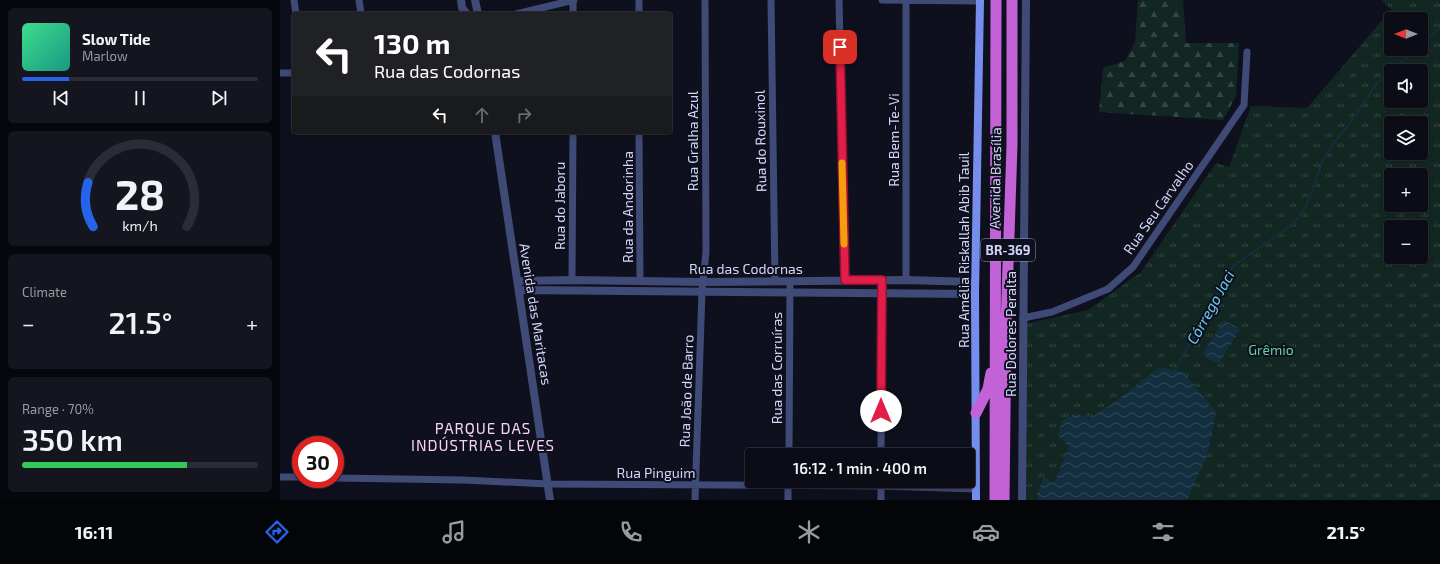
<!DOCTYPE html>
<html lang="en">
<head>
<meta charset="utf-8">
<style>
	body { margin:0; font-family:"Exo 2",sans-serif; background:#14151f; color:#f1f3f6; height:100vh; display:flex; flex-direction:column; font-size:15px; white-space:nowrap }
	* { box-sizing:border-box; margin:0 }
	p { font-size:13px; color:#9a9ba1 }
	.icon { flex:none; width:22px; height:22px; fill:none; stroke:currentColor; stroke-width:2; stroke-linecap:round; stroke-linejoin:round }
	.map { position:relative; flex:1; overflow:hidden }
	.panel { display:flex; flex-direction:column; gap:8px; padding:8px; background:#06070c; width:280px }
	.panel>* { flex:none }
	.guide { position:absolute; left:12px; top:12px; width:380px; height:122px; border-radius:4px; box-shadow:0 2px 6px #0003,0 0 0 1px #2b2c35; background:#202124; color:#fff; overflow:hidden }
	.needle { width:26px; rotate:270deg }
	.tools { position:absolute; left:1104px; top:12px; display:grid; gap:8px }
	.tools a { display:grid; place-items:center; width:44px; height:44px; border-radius:4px; background:#0b0c16; box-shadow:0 2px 6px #0003,0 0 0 1px #2b2c35; font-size:20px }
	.speed { position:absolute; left:12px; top:436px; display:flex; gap:8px; font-size:20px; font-weight:700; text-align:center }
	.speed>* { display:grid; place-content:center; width:52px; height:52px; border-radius:50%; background:#0b0c16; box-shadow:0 2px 6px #0003,0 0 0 1px #2b2c35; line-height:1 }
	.speed .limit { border:6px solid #d22; background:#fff; color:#111 }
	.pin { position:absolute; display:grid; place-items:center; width:34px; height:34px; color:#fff; margin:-17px; border-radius:8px; box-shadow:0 2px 6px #0006 }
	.me { position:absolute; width:44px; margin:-22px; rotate:0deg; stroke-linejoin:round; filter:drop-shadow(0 0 3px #0008) }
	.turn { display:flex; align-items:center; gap:14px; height:84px; padding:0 16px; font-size:18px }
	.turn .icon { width:52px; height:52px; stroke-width:2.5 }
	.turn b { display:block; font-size:28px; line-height:34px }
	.lanes { display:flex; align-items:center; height:38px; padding:0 16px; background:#0003; justify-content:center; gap:20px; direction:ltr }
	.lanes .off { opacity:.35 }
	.big { font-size:30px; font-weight:600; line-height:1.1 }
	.panel .card { flex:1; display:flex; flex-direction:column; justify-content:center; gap:6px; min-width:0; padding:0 14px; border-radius:6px; background:#14151f }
	.panel .dial { align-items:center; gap:0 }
	.dial svg { height:104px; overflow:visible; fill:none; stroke:#2b2c35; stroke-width:7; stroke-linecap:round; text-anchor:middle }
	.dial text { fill:#f1f3f6; stroke:none }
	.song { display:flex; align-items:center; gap:12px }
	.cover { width:48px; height:48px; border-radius:6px; background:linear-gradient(135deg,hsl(150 70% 55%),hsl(170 70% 35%)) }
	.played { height:4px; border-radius:2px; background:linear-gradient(90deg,#2563eb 20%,#2b2c35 20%) }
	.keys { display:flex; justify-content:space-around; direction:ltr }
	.heat { display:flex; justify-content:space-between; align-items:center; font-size:22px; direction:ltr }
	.charge { height:6px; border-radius:3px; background:linear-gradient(90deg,#34c759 70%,#2b2c35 0) }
	.trip { position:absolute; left:465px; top:448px; width:230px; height:40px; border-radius:4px; background:#0b0c16; box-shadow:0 2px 6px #0003,0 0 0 1px #2b2c35; font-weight:600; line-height:40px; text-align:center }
	.tab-bar { display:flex; height:64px; justify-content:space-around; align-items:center; background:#040509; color:#9a9ba1 }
	.tab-bar .icon { width:28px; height:28px }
	.tab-bar .current { color:#2563eb }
	.tab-bar b { font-size:18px; color:#f1f3f6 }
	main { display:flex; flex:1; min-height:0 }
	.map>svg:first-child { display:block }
</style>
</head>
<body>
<main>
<section class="panel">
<div class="card">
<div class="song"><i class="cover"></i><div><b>Slow Tide</b><p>Marlow</p></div></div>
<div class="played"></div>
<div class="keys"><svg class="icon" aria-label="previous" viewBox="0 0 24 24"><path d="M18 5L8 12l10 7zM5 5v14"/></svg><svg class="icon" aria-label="pause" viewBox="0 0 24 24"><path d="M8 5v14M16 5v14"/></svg><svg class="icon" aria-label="next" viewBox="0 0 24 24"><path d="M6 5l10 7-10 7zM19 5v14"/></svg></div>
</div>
<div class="card dial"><svg viewBox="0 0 100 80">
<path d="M14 69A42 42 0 1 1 86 69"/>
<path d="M14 69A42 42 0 0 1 10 35" stroke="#2563eb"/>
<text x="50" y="56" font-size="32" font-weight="700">28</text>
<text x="50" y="72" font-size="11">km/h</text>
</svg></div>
<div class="card"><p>Climate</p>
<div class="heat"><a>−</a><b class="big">21.5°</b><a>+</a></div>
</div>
<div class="card"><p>Range · 70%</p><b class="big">350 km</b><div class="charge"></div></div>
</section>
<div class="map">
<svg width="1160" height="500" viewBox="0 0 1160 500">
	<defs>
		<pattern id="forest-firs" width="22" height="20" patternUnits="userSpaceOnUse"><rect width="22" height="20" fill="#132722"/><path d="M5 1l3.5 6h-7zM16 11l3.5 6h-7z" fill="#344643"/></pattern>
		<pattern id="park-tufts" width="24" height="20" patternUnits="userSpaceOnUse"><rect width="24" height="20" fill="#132722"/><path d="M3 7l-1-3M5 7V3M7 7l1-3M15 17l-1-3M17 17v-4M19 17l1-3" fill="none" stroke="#344643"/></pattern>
		<pattern id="water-waves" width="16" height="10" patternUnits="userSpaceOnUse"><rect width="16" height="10" fill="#132e3e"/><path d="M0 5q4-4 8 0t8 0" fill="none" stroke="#344c5b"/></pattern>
	</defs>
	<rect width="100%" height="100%" fill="#0f101e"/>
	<path fill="url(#forest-firs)" d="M858 0H903L906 43H959L956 96 943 120 819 112 823 68 845 61 855 42Z"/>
	<path fill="url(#park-tufts)" fill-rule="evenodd" d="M1102 0H1160V500H745V324L808 310 861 272 936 163 949 167 971 106 1027 108 1111 10ZM1111 19H1141V49H1111ZM1111 71H1141V101H1111ZM1111 123H1141V153H1111ZM1111 175H1141V205H1111ZM1111 227H1141V257H1111Z"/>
	<path fill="url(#water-waves)" d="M944 320 960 329 939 363 930 360 923 353Z
		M880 367 903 372 936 412 927 456 907 500H759L757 494 764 477 774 483 789 447 778 435 782 421 796 413 809 419 832 404Z"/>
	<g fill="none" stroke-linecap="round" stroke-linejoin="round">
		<path stroke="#132e3e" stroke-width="2" d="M1141 46 1160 27
			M894 372 953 266 1012 225 1026 207 1043 160 1055 141 1070 123 1098 82 1138 49"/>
		<path stroke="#404a77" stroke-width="7" d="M14 0 16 14
			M79 0 81 14
			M359 0V14
			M491 0 495 281
			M559 0 565 281
			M602 0 700 1
			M236 14 294 0
			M293 14V0
			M0 73H14
			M359 132 360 281
			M292 280 293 132
			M626 280V0
			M743 318 772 312 828 289 853 267 964 105 967 52
			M509 455 510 281
			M601 455 602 280
			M0 477H21
			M55 478 183 480 268 484 601 486 696 489
			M415 500 422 291 426 252 425 0
			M508 500V481
			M601 500V481"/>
		<path stroke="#404a77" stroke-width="8" d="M181 0 182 8 187 14
			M195 0 198 14
			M215 132 270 500
			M238 281 292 280 423 282 626 280 695 282
			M239 290 695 294
			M742 500 746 0"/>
		<path stroke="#758eed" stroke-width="8" d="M696 500 695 294 700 0"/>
		<path stroke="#c262d6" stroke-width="11" d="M696 413 708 389 711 373
			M715 500 716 0
			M724 500 726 326 732 145V0"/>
	</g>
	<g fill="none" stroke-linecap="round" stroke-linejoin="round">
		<defs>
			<path id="route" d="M560 47 565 280H602L601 411"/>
		</defs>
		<use href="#route" stroke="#92132f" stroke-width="10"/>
		<use href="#route" stroke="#e11d48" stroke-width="7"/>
		<path stroke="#f59e0b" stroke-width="7" d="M562 163 564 244"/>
	</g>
	<g text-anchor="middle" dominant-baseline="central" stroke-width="4" stroke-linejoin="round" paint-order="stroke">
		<rect fill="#0f101e" stroke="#989bb7" stroke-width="1" x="701" y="239" width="54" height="22" rx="3"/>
		<g font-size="13" font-weight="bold" fill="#d2d6f9">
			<text x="728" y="250">BR-369</text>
		</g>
		<g font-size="14" fill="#d2d6f9" stroke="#0f101e">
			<text transform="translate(613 140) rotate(-90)">Rua Bem-Te-Vi</text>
			<text transform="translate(412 141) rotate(-90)">Rua Gralha Azul</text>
			<text transform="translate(480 141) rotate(-91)">Rua do Rouxinol</text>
			<text transform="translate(715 178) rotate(-89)">Avenida Brasília</text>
			<text transform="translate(279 206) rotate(-90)">Rua do Jaboru</text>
			<text transform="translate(347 207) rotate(-90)">Rua da Andorinha</text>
			<text transform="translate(878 207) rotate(-55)">Rua Seu Carvalho</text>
			<text transform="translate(683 250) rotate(-90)">Rua Amélia Riskallah Abib Tauil</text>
			<text x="466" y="268">Rua das Codornas</text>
			<text transform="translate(256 314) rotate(81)">Avenida das Maritacas</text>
			<text transform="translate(730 334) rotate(-90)">Rua Dolores Peralta</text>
			<text transform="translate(496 368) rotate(-90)">Rua das Corruíras</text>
			<text transform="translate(406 391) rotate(-88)">Rua João de Barro</text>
			<text x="376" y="472">Rua Pinguim</text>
		</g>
		<g font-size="14" fill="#68cf9d" stroke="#0f101e">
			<text x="991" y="349">Grêmio</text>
		</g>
		<g font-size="15" font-style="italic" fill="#6dceec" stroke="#0f101e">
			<text transform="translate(930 307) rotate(-61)">Córrego Jaci</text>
		</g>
		<g font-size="15" letter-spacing="1" fill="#f9d3f4" stroke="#0f101e">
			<text x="203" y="428">PARQUE DAS<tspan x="203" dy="17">INDÚSTRIAS LEVES</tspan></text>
		</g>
	</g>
</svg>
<div class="tools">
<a><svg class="needle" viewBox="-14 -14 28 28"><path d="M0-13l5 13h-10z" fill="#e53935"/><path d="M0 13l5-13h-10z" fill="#9a9ba1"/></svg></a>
<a><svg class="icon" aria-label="sound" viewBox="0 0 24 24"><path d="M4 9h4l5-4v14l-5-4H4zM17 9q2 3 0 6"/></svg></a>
<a><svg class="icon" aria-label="layers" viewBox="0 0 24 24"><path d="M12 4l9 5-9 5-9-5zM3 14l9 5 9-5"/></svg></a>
<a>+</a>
<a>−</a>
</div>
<div class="speed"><div class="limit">30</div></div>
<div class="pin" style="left:560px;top:47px;background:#d93025"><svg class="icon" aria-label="arrive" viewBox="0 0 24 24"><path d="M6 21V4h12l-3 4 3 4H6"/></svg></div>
<svg class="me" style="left:601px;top:411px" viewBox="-20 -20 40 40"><circle r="19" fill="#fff"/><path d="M0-13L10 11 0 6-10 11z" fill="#e11d48"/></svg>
<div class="trip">16:12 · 1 min · 400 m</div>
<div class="guide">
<div class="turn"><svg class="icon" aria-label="left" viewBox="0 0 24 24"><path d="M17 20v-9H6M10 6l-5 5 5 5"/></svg><div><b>130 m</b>Rua das Codornas</div></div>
<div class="lanes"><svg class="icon" aria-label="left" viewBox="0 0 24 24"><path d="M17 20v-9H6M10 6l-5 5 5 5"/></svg><svg class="icon off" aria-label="ahead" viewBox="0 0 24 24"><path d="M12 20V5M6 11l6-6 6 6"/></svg><svg class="icon off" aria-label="right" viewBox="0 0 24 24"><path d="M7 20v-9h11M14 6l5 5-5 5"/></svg></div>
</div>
</div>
</main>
<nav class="tab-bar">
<b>16:11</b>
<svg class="icon current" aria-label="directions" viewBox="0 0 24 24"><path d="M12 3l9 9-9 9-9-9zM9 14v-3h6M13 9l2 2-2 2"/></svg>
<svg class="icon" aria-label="music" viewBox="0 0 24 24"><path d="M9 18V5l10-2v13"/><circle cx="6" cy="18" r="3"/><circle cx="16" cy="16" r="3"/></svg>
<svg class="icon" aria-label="phone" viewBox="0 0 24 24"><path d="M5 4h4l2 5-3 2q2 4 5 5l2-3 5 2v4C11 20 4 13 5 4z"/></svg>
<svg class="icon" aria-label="climate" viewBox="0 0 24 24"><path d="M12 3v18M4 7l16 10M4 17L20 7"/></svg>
<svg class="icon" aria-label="car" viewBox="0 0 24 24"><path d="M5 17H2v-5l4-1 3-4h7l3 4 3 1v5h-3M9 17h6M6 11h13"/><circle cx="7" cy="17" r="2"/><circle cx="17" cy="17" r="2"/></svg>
<svg class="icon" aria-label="filters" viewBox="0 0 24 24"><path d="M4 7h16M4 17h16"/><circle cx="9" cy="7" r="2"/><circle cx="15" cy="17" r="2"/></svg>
<b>21.5°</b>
</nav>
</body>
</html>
